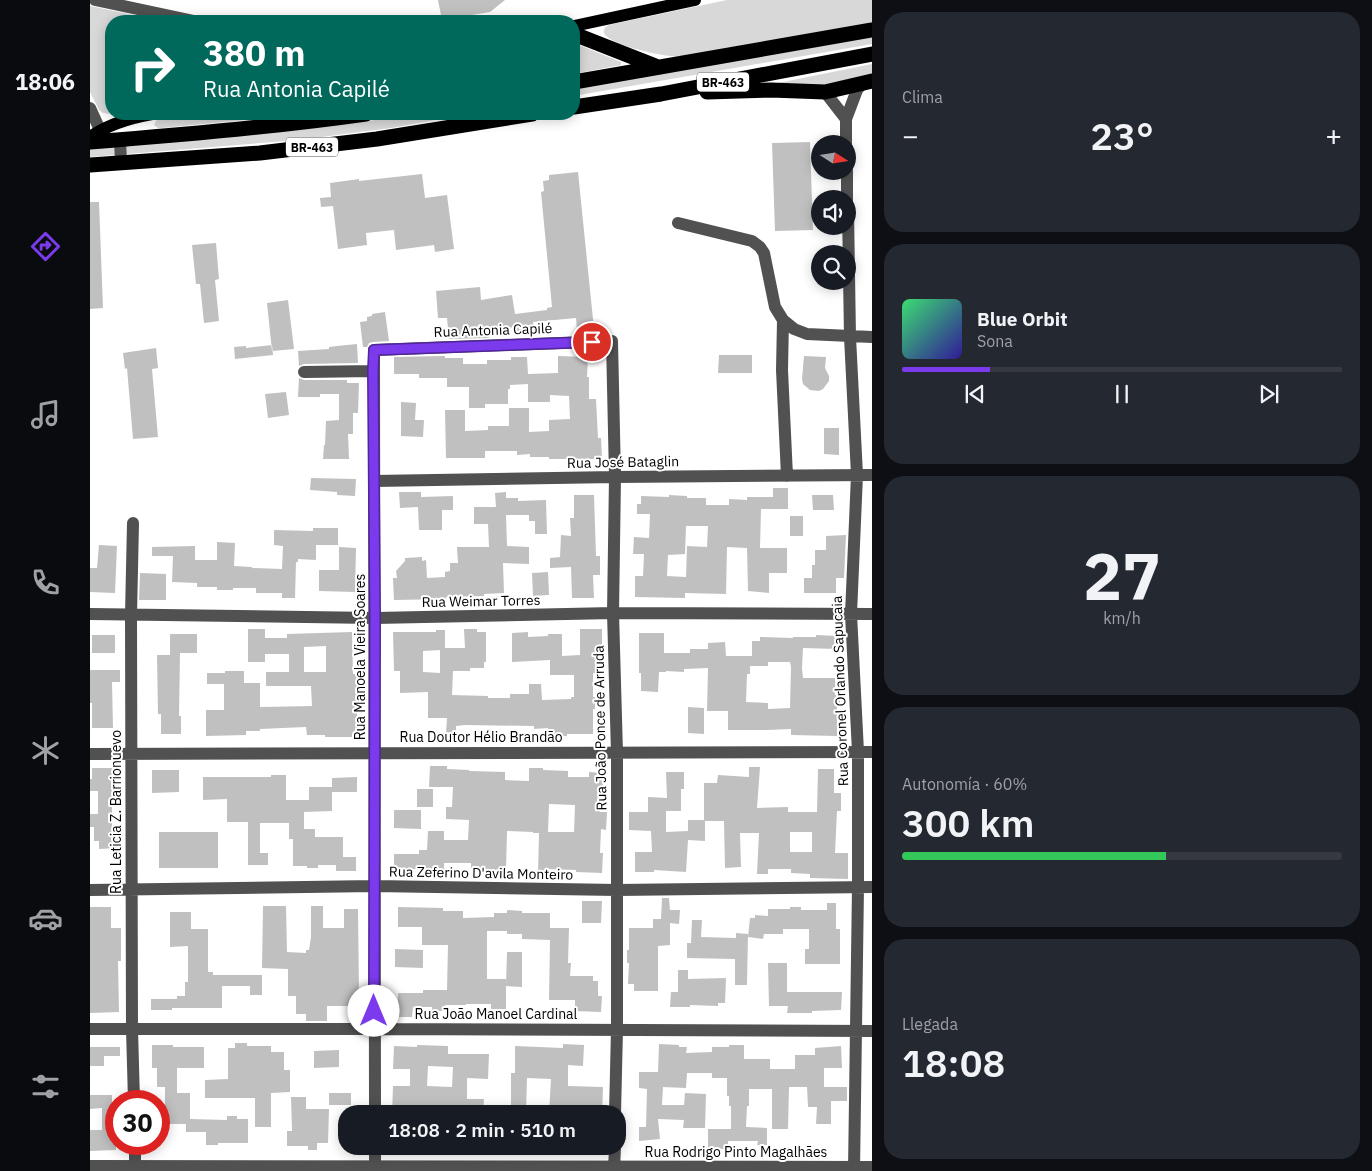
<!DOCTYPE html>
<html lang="es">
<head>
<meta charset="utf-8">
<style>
	body { margin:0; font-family:"IBM Plex Sans",sans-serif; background:#242831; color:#f1f3f6; height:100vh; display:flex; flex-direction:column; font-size:19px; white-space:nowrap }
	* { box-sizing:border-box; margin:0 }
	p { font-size:16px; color:#9ea1a6 }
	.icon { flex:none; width:28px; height:28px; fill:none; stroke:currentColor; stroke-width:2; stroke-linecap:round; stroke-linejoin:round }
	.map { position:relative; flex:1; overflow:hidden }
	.side { display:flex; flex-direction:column; gap:12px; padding:12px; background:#0d0f14; width:500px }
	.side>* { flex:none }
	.top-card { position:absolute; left:15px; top:15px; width:475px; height:105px; border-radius:20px; box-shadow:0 2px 12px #0003; background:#00695c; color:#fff; overflow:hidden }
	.needle { width:32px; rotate:102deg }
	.buttons { position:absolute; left:721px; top:135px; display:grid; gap:10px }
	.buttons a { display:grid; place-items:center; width:45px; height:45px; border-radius:50%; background:#171b24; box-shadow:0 2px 12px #0003; font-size:25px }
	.speed { position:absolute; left:15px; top:1090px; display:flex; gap:10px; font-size:25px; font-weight:700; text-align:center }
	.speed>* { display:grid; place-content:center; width:65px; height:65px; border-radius:50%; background:#171b24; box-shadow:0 2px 12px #0003; line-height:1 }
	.speed .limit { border:8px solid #d22; background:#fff; color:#111 }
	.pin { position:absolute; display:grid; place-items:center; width:42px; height:42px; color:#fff; margin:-21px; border:2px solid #fff; border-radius:50%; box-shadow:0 1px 5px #0007 }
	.me { position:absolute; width:55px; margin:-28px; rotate:0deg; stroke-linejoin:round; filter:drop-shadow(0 0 4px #0008) }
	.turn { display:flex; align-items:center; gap:18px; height:105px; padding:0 15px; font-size:22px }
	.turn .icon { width:65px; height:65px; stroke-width:2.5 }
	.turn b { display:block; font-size:35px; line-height:42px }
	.big { font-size:38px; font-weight:600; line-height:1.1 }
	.side .card { flex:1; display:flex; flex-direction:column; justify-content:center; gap:8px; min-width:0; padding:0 18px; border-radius:20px; background:#242831 }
	.side .dial { align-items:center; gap:0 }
	.dial b { font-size:65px; line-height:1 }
	.song { display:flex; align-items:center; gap:15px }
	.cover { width:60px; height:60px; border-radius:8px; background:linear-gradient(135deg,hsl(140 70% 55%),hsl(250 70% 35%)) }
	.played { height:5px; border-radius:2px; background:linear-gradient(90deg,#7c3aed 20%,#363941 20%) }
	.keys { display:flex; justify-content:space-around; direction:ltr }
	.heat { display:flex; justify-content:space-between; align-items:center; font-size:28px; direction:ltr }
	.charge { height:8px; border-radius:4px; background:linear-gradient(90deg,#34c759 60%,#363941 0) }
	.trip { position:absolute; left:248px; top:1105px; width:288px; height:50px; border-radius:20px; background:#171b24; box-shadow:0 2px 12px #0003; font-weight:600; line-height:50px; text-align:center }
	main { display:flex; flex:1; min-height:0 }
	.dock { display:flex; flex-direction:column; width:90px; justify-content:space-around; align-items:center; background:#090b0e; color:#9ea1a6 }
	.dock .icon { width:35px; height:35px }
	.dock .current { color:#7c3aed }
	.dock b { font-size:22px; color:#f1f3f6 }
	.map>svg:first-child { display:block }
</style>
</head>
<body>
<main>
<nav class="dock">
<b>18:06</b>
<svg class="icon current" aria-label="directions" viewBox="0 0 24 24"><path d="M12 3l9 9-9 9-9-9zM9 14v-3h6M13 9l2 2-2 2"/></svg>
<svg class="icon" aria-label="music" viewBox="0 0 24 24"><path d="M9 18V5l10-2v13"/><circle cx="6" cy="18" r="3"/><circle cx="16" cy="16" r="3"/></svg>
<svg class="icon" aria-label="phone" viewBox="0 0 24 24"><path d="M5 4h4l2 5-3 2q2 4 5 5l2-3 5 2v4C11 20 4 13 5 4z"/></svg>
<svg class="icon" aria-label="climate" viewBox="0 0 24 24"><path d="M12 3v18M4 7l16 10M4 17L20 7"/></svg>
<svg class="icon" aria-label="car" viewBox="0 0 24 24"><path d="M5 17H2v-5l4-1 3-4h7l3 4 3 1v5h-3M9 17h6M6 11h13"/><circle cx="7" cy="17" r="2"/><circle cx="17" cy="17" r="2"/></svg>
<svg class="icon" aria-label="filters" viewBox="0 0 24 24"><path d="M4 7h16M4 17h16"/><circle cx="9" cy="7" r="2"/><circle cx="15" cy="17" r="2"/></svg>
</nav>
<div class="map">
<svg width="782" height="1171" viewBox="0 0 782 1171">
	<rect width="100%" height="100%" fill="#fff"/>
	<path fill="#d8d8d8" d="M637 0H782V23L593 56C586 57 579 56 573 55 563 54 509 42 514 30 515 26 519 25 523 24Z
		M0 6 73 21H21V114L13 113 9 110 0 92Z
		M782 37V44L484 96V89Z
		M484 43 531 62V65L484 74Z
		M782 64V77L729 88 688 83Z
		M93 114H214L72 128H68L64 125 67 119Z
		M333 114H379L301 128 208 140 0 157V149L207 130Z"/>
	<path fill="#c0c0c0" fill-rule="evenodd" d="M348 0H415L400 12 352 20Z
		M720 142 723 230 685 231 682 143Z
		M488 172 504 329 487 330 486 318 443 322 445 333 426 335 425 327 399 330V338L359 339 357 318H348L346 291 390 287 391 300 422 295 425 314 457 310V308L462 307 451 192 454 191 453 181 459 180V175Z
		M332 174 335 198 357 195 364 249 345 252 344 245 306 250 304 230 276 233 277 245 248 249 243 206 231 207 230 198 241 197 240 183 269 179V181Z
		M0 202H9L13 308 0 309Z
		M126 243 129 279 125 280 129 321 114 323 110 284H106L102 245Z
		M198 300 204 349 182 351 177 303Z
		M295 312 299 341 283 342 279 343 277 347H273L270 322 277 321V317L282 316V314Z
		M267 344 268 363 214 364 209 366 208 351 239 349V347L247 346Z
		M182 345 183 355 145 359 144 347 156 346V348Z
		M66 348 68 368 62 369 68 437 43 439 37 368 35 369 33 353Z
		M629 355H662V373H628Z
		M355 356V358H373V364H397V360H421V357H437L438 374 468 373V356L498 357 497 377H499V399H506L508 438H511L512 459H459V457H440V454L427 455V451H395V458H356L355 410H375V431L398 430V426H419V408H439V432L459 431V420L480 419 479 396 460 395V402H438V384L420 385V389H418V404H395V408H379V387H357V378H329V374H304V357Z
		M714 356 736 357 735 368 739 376V381L733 389 729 391 720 390 713 384 712 379Z
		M209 378 214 380H257V383H269L268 413H263V434H258L259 459H233L234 445H235L236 421 249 420V394H230V397H208Z
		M196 392 199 415 178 418 175 394Z
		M311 402 326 403 325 420H334L333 437 311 436Z
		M734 428H749V455L734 454Z
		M221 478 266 479 265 496 247 495V492L220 490Z
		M683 488H698V509H671L670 548H697V573H679V593L658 591 657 548 637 547 636 594 595 593V598L545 597V576H553L554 554H543L544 537 559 538 560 514H547V504H551V496L579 497V495L597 496V498H616V505H639V499L657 500V497H683ZM596 526H618L617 547 597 546 596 577 577 576 578 555 595 554Z
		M309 492H331V497L363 496V510H352V530H329L328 507 310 508Z
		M416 492V498H428V501L456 500 457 534H445V521H439V515H416L417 546 439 547V564L413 563 414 593 394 594V596L356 597V599L304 600 303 578H307L306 571 315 561V558L332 557V561L336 560 337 578 355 577V572L360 571V563H368L367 547H399L398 524H384V507H406L405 493Z
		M484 495H504L506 556H510V575H503L504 598H482L481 567 460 568V558L470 557 471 535 481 536 480 518H484Z
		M722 495H743L744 510H723Z
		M700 516H713V536H700Z
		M223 528H248V545H226V560L208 559V562H206L205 598H192V593H166V588H143V590H127V587H107V583L82 582 83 556H62V547L105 546V560H127V542L145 543 144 566 162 567V568L192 569 193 546 184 545V530L223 531Z
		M756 535 754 578H746V593H714V578H722V565H725V550H736V536Z
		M9 545 27 546 25 593 0 592V568H7Z
		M249 547 266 548 265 592 229 591V570H249Z
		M458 572 459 595 443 596 442 573Z
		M50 573 76 574V600H49Z
		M158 629H175V638H197V634L262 632 263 674H270V692H267V737H235V735H217L216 727 170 729V731H156V735L116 736V710H134V684H117V673H135V671H154V683H170V707L222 706 221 686H176V672H199V654H175V662H158ZM236 646V672H214V647Z
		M374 629H387V632H396V662H394V668H380V671H363L362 695 398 696V698H420V694H439V684H451L452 700 481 699V697H484V675H460V660L422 662V633L438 632V637L458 636V634H472V656L490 655V629H512V648H510L511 673H503V697H505V709H503V734H477V736H459L458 728 444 729V726L375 725 366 726V733H356L357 718H338V692L310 693V671H304L303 632H346V630H355V648H375ZM350 650V673L333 672V651Z
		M549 633H574V653H600V649H618V643L635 642 636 656H662V641H670V637L703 638V637H726V635L747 636V649L713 648 712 668 713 678H745V695H750V706H747V736L701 735V729L677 730H638V711H617L618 668 594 669V672L576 671V672H569L568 692 551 691V673H549ZM678 662H700L701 667 700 708 678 709V703L656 702 657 674H660V666H678Z
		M80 634H107V653H90L89 716H91V734H71V714H68L67 655H80Z
		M2 635H25V653H2Z
		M0 670H30V682H22L23 728H2V703H0Z
		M598 707 614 708V734L598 733Z
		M340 766H357V769L379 770V771L415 772V780L439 781V768H453V770L478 771V777H499V772L513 773V790L510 789V812H517L516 830 511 829 510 853H513L512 873 486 872V870L458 869 457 874H448L449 833H443V832L417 831 416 870 381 869V863H354V869H304V854H329V850H337L338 831H354V840H378L379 820 356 819V807H362L363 787H339ZM459 804 485 805 484 832H458Z
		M659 767H670L667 808 698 807V812H727L728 769H744V793H751V811H747L745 853H758V879L720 878V874L701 873V869H678V874H667L669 833H650L651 867 635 868 634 821H615V841L598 840 596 872 564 870V872H545V852H562L561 831 539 830V812H558V797L577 798 576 772H594V789H591V811H576V832L598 831V820H614V783H627L628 775 659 777ZM700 832H722V852H700Z
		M2 768H22V826H29V848L9 849V841H4V827H0V814H8V791H0V779H2Z
		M62 770H89V792L62 793Z
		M181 775H196V800H219V787H242V778L267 777V792H242V811L214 812V829H225V837H253V857H266V871H246V865H228V868H217V866H203V839H199V823H170V853H178V865H158V822H137V799L113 800V777H181Z
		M327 789H343V807H327Z
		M304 810H331V829L304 828Z
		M69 832H128V868H69Z
		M572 898H579L580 910H590L589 924 580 923V945L568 946V991H544V984H538L539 963H537V950H539V928H563V919H571Z
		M492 901H512L511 923H492Z
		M737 903H746V929H750V964H715V949H719V929H693V934H674L673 939 658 937 660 918H665V915L678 916V909H700V907H711V910H737Z
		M173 906H196L197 952 216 953V950H219L221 937V906H233V928H254V909H268L269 993H267V1006H237V1021H216V1014H206V996H198V969L172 968Z
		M0 907H21V928H31V961H28L29 1012 0 1013Z
		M308 907 353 908V911H373V918L404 917V913H417V910L432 911V913H460V928H479L478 963H481L480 976H503V981H508V996H512L511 1012 485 1011V1000H459L460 940 432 939V934H417V931H397V979H416V1009H401V1004H376V1005H355V1011H342V1007H323L322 1017H307L308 993H333V990H357L358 945H332V927H308Z
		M80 912H101V929H118V972H123V975H172V995H160V986H132V1008H82V1010H61V999H87V996H95V982H98V946L80 947Z
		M602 920H612L611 937 646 938V933L658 934 657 985H645V959L597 958V943H601Z
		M305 949 333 950V968L305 967Z
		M417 952H432V987L416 986Z
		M678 963H697V992H752L751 1010 722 1011V1013H697L698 1006H679Z
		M588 970H598V979L636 978 635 1003H628V1006L600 1005V1007H580L581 992H588Z
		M145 1043H157V1046H181V1052H194V1070H200V1092L181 1093V1127H165V1098H115V1080L138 1079V1048H145Z
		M473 1044 494 1045 493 1066 478 1065V1086L513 1087 512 1114H459L461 1079 437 1078 436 1114H421V1073H425V1046L473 1048Z
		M569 1044 589 1045V1047H597L596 1053 622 1052V1047H639V1045H654V1059H680V1069H705V1055H725V1048L751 1046 752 1068H734V1087H757V1101H741V1124H726L727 1107H718L717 1087H699L698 1129H682V1089H659V1106H657L656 1127 677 1128V1145H667L668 1141H638V1149H618V1129H641V1106H639V1096H637V1078H622V1073H597L596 1088 573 1087 572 1105H594L595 1093 616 1094 615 1128H593L594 1120 568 1119 570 1139 549 1141V1127H556L557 1089 549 1088V1072H568Z
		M62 1045H83V1047H114V1068H87V1093H100V1119L137 1120V1116H147V1119H158V1143H128V1145H116V1132H96V1124H69V1109H75V1087H67V1068H62Z
		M327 1045 358 1046V1054H399L398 1079 377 1078V1099H394L393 1114H302L303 1086H320V1069H303L304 1046 327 1047ZM338 1066 363 1067 362 1087 337 1086Z
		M0 1047H30V1056H14V1066H0Z
		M249 1050V1067L224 1068V1051Z
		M239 1093H261V1105H239Z
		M0 1095H22V1117H25L26 1121V1150L0 1151V1130H12V1108L0 1109Z
		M201 1097H216V1109H239L238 1143H227V1150H218V1146H197V1131H202Z"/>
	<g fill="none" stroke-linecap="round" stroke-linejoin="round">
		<path stroke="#515151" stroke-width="12" d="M5 0 104 21
			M735 92 756 119
			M0 108 10 130
			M30 139 31 163
			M756 144V119L767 90 772 84
			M757 171V199
			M758 210 760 337 767 475 761 614 768 752V887L764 1171
			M588 223 662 241 670 247 674 253 685 307 693 320 704 329 717 334 782 337
			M693 320 692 370 697 476
			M214 372 283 371
			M284 481 525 477 782 475
			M43 523 41 615 42 1029 44 1101
			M0 614 285 618 523 613 782 614
			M0 754 782 752
			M0 890 285 886 527 890 782 887
			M0 1029H284L782 1031
			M285 1114 284 350 522 341 525 477 523 613 527 753V1029L525 1114
			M45 1144V1171
			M285 1146V1171
			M0 1166 782 1167
			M524 1171 525 1146"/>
		<path stroke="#000" stroke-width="12" d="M484 26 605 0
			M0 137C19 124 39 118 62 114"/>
		<path stroke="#000" stroke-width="15" d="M484 34 568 67
			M484 82 782 30
			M617 92 681 90 735 92 782 81
			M484 107 571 94 782 54
			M0 142C92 135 184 127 276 114
			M0 165 170 153 287 139 442 114"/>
	</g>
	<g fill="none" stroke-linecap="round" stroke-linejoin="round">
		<defs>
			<path id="route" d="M284 1011 285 618 283 371 284 350 502 342"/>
		</defs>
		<use href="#route" stroke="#51269a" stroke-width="12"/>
		<use href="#route" stroke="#7c3aed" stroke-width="9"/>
	</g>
	<g text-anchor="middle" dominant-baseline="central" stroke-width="4" stroke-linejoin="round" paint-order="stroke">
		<g fill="#fff" stroke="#4c4c4c" stroke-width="1">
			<rect x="607" y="72.5" width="52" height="19" rx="4"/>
			<rect x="196" y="137.5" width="52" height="19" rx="4"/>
		</g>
		<g font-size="12" font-weight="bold" fill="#000">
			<text x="633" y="82">BR-463</text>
			<text x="222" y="147">BR-463</text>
		</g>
		<g font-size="14" fill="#000" stroke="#fff">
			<text transform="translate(403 330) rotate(-2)">Rua Antonia Capilé</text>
			<text transform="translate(533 462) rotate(-1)">Rua José Bataglin</text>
			<text transform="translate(391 601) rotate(-1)">Rua Weimar Torres</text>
			<text transform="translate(270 657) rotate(-90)">Rua Manoela Vieira Soares</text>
			<text transform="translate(750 691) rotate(-92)">Rua Coronel Orlando Sapucaia</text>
			<text transform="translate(510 728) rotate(-91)">Rua João Ponce de Arruda</text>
			<text x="391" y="737">Rua Doutor Hélio Brandão</text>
			<text transform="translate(26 812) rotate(-90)">Rua Leticia Z. Barrionuevo</text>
			<text transform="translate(391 873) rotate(1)">Rua Zeferino D'avila Monteiro</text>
			<text x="406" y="1014">Rua João Manoel Cardinal</text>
			<text x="646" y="1152">Rua Rodrigo Pinto Magalhães</text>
		</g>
	</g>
</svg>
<div class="buttons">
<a><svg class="needle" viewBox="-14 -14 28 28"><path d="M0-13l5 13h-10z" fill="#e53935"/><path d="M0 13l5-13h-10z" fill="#9ea1a6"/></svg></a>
<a><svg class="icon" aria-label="sound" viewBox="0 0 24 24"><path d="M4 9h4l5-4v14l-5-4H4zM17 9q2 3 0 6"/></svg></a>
<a><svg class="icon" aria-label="search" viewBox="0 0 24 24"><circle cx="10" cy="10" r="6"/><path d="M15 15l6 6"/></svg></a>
</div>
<div class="speed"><div class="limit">30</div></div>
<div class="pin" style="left:502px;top:342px;background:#d93025"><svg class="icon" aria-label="arrive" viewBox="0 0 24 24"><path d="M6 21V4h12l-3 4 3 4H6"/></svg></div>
<svg class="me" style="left:284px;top:1011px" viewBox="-20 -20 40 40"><circle r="19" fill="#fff"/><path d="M0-13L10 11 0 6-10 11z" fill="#7c3aed"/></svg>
<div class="trip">18:08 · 2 min · 510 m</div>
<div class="top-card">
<div class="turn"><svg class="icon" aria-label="right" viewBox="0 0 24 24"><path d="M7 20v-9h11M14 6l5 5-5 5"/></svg><div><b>380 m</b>Rua Antonia Capilé</div></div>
</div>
</div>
<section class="side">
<div class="card"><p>Clima</p>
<div class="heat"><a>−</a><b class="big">23°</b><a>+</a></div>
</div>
<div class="card">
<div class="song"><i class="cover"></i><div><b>Blue Orbit</b><p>Sona</p></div></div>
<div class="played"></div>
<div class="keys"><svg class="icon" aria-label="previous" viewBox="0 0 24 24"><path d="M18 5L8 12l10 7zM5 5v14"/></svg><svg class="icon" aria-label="pause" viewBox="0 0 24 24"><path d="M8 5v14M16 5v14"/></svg><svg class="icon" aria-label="next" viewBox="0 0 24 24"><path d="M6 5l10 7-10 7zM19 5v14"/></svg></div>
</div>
<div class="card dial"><b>27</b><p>km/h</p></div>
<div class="card"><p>Autonomía · 60%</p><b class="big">300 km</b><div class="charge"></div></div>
<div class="card"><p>Llegada</p><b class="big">18:08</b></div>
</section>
</main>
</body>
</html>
